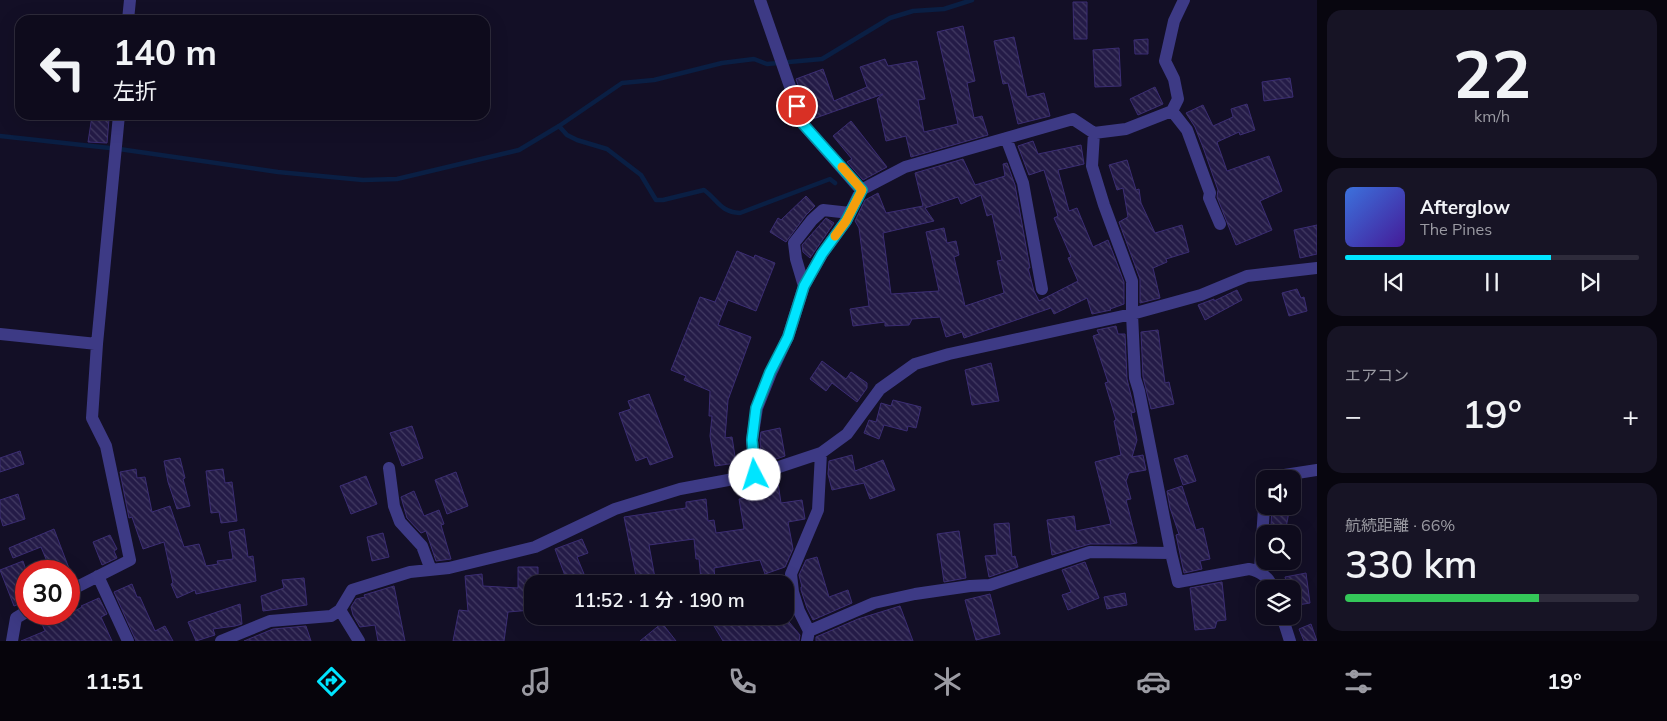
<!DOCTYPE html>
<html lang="ja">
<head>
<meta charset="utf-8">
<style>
	body { margin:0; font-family:Mulish,"Noto Sans JP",sans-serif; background:#171425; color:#f1f3f6; height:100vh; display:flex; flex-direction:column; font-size:19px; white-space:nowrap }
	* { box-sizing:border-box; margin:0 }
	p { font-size:16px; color:#9b9ba3 }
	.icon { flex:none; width:28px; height:28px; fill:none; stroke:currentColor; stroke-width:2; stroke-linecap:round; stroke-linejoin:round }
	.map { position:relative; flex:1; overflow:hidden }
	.details { display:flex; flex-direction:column; gap:10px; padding:10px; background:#08060f; width:350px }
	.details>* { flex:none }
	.banner { position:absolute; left:15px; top:15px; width:475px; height:105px; border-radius:15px; box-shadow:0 5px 20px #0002,0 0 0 1px #2e2b3b; background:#0e0b1c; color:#f1f3f6; overflow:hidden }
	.controls { position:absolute; left:1256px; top:470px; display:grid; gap:10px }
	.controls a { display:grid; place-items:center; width:45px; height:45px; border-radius:10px; background:#0e0b1c; box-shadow:0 5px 20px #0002,0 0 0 1px #2e2b3b; font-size:25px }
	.speed { position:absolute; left:15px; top:560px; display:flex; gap:10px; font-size:25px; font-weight:700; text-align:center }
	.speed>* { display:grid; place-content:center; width:65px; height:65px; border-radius:50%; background:#0e0b1c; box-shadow:0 5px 20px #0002,0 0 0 1px #2e2b3b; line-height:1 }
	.speed .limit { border:8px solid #d22; background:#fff; color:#111 }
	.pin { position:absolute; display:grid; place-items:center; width:42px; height:42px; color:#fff; margin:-21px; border:2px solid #fff; border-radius:50%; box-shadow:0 1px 5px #0007 }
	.me { position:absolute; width:55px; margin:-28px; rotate:355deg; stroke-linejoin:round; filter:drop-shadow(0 0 4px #0008) }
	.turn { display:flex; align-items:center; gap:18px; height:105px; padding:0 15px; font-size:22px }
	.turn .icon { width:65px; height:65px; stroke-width:2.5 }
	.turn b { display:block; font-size:35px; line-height:42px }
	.big { font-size:38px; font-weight:600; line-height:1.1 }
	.details .card { flex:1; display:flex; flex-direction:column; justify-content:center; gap:8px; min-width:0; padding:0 18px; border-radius:15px; background:#171425 }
	.details .dial { align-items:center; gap:0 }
	.dial b { font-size:65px; line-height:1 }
	.song { display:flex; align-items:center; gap:15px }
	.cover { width:60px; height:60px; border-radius:8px; background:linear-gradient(135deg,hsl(220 70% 55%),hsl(260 70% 35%)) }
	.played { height:5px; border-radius:2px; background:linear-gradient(90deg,#00e5ff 70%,#2e2b3b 70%) }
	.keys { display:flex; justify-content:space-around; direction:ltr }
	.heat { display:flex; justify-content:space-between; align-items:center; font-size:28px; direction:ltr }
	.charge { height:8px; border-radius:4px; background:linear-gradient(90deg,#34c759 66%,#2e2b3b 0) }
	.trip { position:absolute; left:524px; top:575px; width:270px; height:50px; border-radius:15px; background:#0e0b1c; box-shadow:0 5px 20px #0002,0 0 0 1px #2e2b3b; font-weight:600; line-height:50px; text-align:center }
	.tabs { display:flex; height:80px; justify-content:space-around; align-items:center; background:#06040b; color:#9b9ba3 }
	.tabs .icon { width:35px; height:35px }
	.tabs .current { color:#00e5ff }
	.tabs b { font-size:22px; color:#f1f3f6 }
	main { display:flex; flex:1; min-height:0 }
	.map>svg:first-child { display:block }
</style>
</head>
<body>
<main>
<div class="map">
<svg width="1317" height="641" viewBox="0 0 1317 641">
	<defs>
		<pattern id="building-back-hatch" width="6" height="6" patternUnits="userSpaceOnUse" patternTransform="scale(1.25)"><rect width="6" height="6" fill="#241b47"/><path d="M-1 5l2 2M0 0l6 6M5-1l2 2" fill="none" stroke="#433b63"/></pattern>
	</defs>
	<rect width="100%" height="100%" fill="#130f26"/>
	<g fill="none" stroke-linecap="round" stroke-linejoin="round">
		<path stroke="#0a1f44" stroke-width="4.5" d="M559 126 567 135 577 140 607 149 641 175 656 200H663L704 190C718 200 720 212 740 213L830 179 835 183
			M0 136 119 149 278 172 363 180 397 179 519 150 559 126 622 83 654 80 722 63 754 59 767 64 822 59 890 18 913 11 944 9 972 0"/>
	</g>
	<path fill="url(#building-back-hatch)" stroke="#3b2d73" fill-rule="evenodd" d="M1073 2H1087V39H1074Z
		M963 26 975 81 967 83 974 118 982 116 988 135 911 157 906 136 886 141 877 99 883 94 810 120 796 79 823 69 834 101 867 87 860 67 885 59 888 66 917 61 925 99 918 100 924 132 958 124 937 32Z
		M1014 37 1027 97 1044 93 1050 116 1018 124 1008 83 1003 84 994 41Z
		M1148 39V54H1135L1134 40Z
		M1119 48 1121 86 1095 87 1093 50Z
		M1290 78 1293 97 1264 101 1262 82Z
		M1155 87 1163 104 1138 115 1130 99Z
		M1247 104 1255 130 1240 135 1239 132 1217 142 1227 171 1269 156 1282 191 1260 201 1272 230 1236 245 1217 197 1218 190 1204 150 1195 127 1186 113 1203 105 1213 126 1233 117 1231 109Z
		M92 116 109 119 107 143 88 142Z
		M851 121 887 167 863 180 847 162 852 159 833 136Z
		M1033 141 1038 154 1081 145 1084 164 1058 170 1069 211 1077 208 1093 247 1108 240 1124 282V304L1110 309 1111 310 1092 314 1087 298 1054 314 1051 308 964 338 962 332 946 337 940 317 912 319 909 325 885 326V322L853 326 850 309 869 306 859 228 855 221 865 200 878 193 886 213 923 206 915 173 963 159 975 185 1005 176 1003 164 1007 163 1015 185 1030 268H1028L1034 291 1039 301 1078 281 1068 258 1071 257 1054 218 1058 216 1044 170 1029 175 1018 146ZM981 195 987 216 992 214 1002 260 997 261 1004 293 965 306 954 257 959 255 956 241 947 243 944 228 926 232 939 291 891 294 883 233 934 221 925 208 958 197 961 204Z
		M1127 160 1136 190 1139 189 1141 203 1155 233 1182 225 1189 252 1166 259 1167 262 1153 268 1160 298 1140 303V279L1119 222 1128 217 1123 188 1117 190 1109 165Z
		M806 196 815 206 806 215 786 242 770 232 778 218 781 220Z
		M826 218 834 223 810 258 803 252 802 245Z
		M1317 225V254L1300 258 1294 230Z
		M737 251 754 258 755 255 775 263 756 311 728 300 718 325 751 337 728 400 725 438 732 437 736 463 715 466 710 436 712 416H709L710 391 684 380 686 376 671 370 700 297 715 302Z
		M1297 289 1301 298 1304 297 1307 311 1289 316 1282 293Z
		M1237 290 1242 300 1205 320 1198 305 1214 299V301Z
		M1116 326 1118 334H1125L1127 379 1135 412 1131 413 1137 440 1132 457 1143 455 1146 470 1129 473 1126 481 1131 499 1126 500 1137 543 1130 544H1090L1052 555 1047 520 1074 516 1076 531 1111 524 1095 462 1121 455 1114 421 1116 420 1105 383 1108 382 1093 336 1099 334 1097 330Z
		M1158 330 1165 383 1169 382 1174 404 1151 409 1143 377 1141 332Z
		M822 361 846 379 851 372 867 383V388L857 402 832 383 826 391 810 379Z
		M991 363 999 401 972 405 965 370Z
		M649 394 673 457 650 465 647 457 636 461 619 413 631 409 628 401Z
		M893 400 921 407 916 428 908 426 907 431 884 425 879 439 864 433 869 420 876 422 881 403 891 406Z
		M412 426 423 458 402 466 390 433Z
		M780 428 785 456 762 464 760 440 761 432Z
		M20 451 24 464 0 472V458Z
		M852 455 855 471 883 460 895 490 870 499 864 483 832 490 828 474 829 461Z
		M1187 455 1196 481 1183 485 1174 459Z
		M180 458 185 478 183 479 190 506 177 509 168 482 164 461Z
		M136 469 137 478 145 477 152 512 170 506 184 547 199 544 206 566 218 564 217 561 233 559 229 532 244 529 248 557 253 556 256 581 196 594 195 590 177 598 171 584 173 583 164 542 143 549 132 517 129 518 120 472Z
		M223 469 225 483 232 482 237 521 221 523 219 512 211 513 206 471Z
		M456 472 468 506 447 514 435 480Z
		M366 476 377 504 351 514 340 486Z
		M777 476 781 503 802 500 805 519 788 522 793 549 785 567 765 574 760 560 714 568 715 579 701 580 699 559H696L694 539 649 545 655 578 637 581 624 517 686 508V502L706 499 708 521 714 520 716 533 744 529 739 499 760 496 758 483Z
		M1182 486 1196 530 1203 528 1210 559 1200 561 1202 569 1184 573 1176 535 1179 534 1170 508 1167 491Z
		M414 491 424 516 439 510 444 524 441 525 451 559 436 561 426 531 421 533 407 518 401 497Z
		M18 494 25 519 3 526 0 516V500Z
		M1272 506H1290L1286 528 1271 526Z
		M1009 523 1012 557 1015 556 1018 567 989 577 985 556 997 555 994 524Z
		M54 529 70 571H51L41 547 13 558 9 548Z
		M959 531 966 578 944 582 937 534Z
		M383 533 389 557 372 561 367 537Z
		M110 535 117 549 114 551 117 558 102 565 93 542Z
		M582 539 588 553 577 557 584 574 567 581 555 549Z
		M817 557 829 597 848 590 852 603 813 620 807 608 801 590V587H802L799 575 806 560Z
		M23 561 26 570V601L14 606 0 570Z
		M1085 562 1099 598 1068 610 1062 595 1071 592 1062 570Z
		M518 567H538V584H532V610L508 612 504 641H453L459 610 468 611 465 576 482 574 483 586 518 588Z
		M1306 573 1310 603 1292 606V589H1288L1285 577Z
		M304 578 307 605 263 611 261 596 284 588 282 580Z
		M1222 582 1226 620 1217 621 1215 628 1195 630 1190 588Z
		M132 584 137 597H140L155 631 165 626 173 641H136L114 592Z
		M394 586 405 641H378L375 625 360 627 353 615 351 607 356 599 365 597 364 595Z
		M1125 593 1127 605 1107 609 1104 597Z
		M990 594 1000 634 976 640 965 600Z
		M99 598 107 614 101 617 112 641H21L45 631 42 624 69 614 82 607 81 606Z
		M240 604 242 624 235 626 213 629 215 635 196 641 188 622Z
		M900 606 913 641H816V637L858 619Z
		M708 616H764L768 624 777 616H784L800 635 799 641H723Z
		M662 623 676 641H640Z
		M1311 624 1317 641H1304L1299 629Z
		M306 626 311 641H244L273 629Z"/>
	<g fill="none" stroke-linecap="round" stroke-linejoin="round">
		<path stroke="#3d3a85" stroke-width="12" d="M760 0 803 124 861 190
			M128 20 130 0
			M1172 111 1187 130 1210 193 1209 198 1220 224
			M1094 133 1092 166 1104 205 1132 281V314L1135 378 1139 391 1171 553 1178 582 1249 569C1261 571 1269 577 1273 589
			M1006 138 1023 183 1042 289
			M804 286 796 259 794 243 812 220 823 210 850 213
			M0 334 97 344 119 115
			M389 468 394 506 400 522 422 546 431 570
			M755 475 752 440 757 408 771 373 788 337 804 286 822 254 846 221 861 190 905 167 1073 119 1094 133 1126 129 1172 111 1178 99 1174 79 1165 61 1174 21 1184 0
			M1273 479 1278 476 1317 470
			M1260 571 1265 492
			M98 576 128 641
			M69 591 130 560 106 446 92 418 97 344
			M340 610 359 641
			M1282 616 1290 641
			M809 631 799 611 793 592 791 574 818 510 821 453
			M12 641 16 618 26 612
			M221 641 270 621 331 616 340 610 352 590 410 572 449 568 535 547 615 509 680 489 755 475 821 453 847 434 880 389 915 364 949 354 1132 314 1201 295 1247 276 1317 268
			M807 641 809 631 874 603 915 594 970 586 990 585 1090 552 1171 553"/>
	</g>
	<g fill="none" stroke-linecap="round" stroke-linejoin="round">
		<defs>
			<path id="route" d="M755 475 752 440 756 408 770 372 788 337 804 286 822 254 846 221 862 190 803 124 797 106"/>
		</defs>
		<use href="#route" stroke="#0095a6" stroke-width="12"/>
		<use href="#route" stroke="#00e5ff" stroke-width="9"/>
		<path stroke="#f59e0b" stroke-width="9" d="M835 236 846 221 862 190 842 167"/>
	</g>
</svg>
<div class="controls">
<a><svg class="icon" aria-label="sound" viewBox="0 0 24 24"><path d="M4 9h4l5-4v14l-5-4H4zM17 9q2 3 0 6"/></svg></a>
<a><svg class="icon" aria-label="search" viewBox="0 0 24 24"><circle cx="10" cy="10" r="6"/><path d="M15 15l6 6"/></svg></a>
<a><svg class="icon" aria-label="layers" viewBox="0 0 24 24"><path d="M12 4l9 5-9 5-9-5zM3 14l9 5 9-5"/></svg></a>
</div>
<div class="speed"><div class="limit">30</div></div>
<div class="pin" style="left:797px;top:106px;background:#d93025"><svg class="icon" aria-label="arrive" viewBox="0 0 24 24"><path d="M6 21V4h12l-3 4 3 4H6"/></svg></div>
<svg class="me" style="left:755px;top:475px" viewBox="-20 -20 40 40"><circle r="19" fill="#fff"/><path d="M0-13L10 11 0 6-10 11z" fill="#00e5ff"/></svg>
<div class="trip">11:52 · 1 分 · 190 m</div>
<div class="banner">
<div class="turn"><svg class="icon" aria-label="left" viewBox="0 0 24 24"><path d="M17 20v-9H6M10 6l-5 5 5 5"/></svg><div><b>140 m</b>左折</div></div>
</div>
</div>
<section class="details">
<div class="card dial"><b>22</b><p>km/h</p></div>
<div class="card">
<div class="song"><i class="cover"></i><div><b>Afterglow</b><p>The Pines</p></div></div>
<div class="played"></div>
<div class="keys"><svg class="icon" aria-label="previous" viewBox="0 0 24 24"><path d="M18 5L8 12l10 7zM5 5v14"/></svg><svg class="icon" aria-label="pause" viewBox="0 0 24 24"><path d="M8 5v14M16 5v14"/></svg><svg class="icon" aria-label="next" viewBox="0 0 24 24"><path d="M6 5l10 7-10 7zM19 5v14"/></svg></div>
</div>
<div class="card"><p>エアコン</p>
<div class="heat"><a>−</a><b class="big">19°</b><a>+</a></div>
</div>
<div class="card"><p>航続距離 · 66%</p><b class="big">330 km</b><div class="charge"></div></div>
</section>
</main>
<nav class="tabs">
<b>11:51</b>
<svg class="icon current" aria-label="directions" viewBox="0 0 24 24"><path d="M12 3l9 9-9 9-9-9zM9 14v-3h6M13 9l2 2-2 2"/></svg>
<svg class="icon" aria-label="music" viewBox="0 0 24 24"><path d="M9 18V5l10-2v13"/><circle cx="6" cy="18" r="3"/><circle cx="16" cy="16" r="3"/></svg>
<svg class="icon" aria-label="phone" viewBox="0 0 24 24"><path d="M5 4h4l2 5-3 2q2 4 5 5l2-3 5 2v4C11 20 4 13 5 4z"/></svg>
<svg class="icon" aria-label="climate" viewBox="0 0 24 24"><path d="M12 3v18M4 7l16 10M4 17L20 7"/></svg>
<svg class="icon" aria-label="car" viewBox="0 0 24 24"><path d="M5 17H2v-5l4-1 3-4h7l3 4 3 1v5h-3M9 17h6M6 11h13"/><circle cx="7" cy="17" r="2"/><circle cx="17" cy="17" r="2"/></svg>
<svg class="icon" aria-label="filters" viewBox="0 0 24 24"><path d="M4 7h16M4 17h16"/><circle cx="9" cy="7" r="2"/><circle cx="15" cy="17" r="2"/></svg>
<b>19°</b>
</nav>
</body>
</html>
